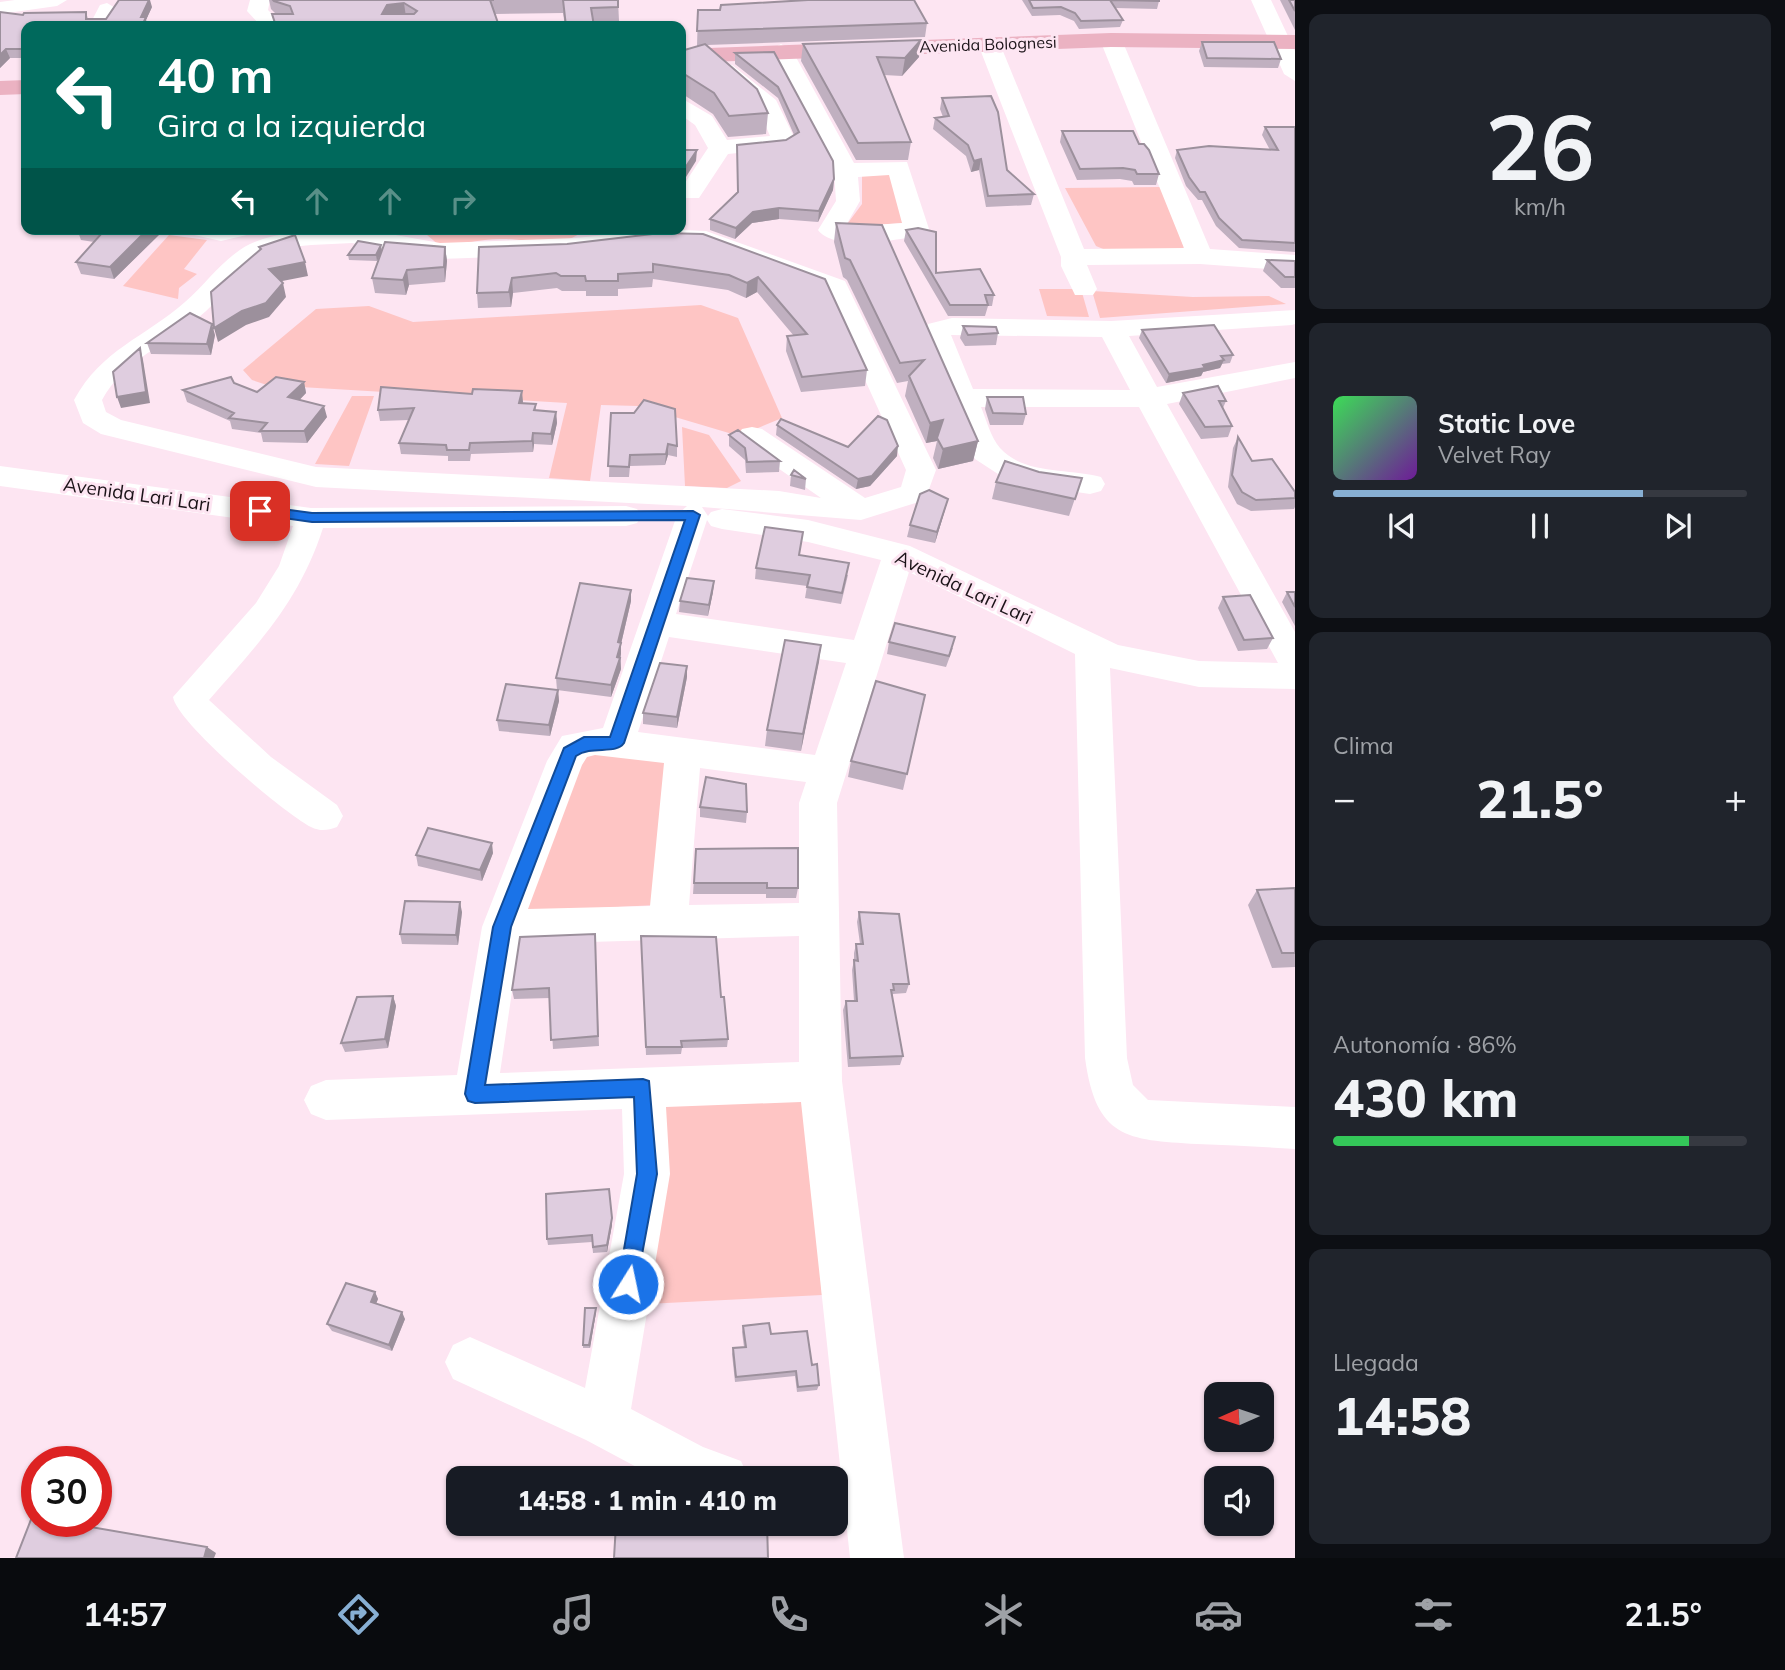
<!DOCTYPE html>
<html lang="es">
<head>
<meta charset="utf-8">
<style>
	body { margin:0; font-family:Mulish,sans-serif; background:#20242c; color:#f1f3f6; height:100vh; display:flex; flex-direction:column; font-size:26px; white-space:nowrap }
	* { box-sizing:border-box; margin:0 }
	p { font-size:23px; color:#9ea1a6 }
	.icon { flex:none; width:38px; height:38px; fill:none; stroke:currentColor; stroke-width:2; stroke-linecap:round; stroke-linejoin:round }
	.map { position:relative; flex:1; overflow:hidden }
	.details { display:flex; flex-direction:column; gap:14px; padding:14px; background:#0d0f14; width:490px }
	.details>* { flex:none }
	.top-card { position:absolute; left:21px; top:21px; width:665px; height:214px; border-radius:14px; box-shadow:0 2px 5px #0004; background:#00695c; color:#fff; overflow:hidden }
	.needle { width:46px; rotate:267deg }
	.buttons { position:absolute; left:1204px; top:1382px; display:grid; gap:14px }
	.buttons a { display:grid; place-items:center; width:70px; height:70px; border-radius:14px; background:#171b24; box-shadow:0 2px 5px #0004; font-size:35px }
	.speed { position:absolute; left:21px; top:1446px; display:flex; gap:14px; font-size:35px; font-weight:700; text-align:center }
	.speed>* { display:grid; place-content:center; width:91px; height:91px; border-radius:50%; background:#171b24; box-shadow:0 2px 5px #0004; line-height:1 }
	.speed .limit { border:10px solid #d22; background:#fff; color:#111 }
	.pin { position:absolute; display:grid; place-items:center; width:60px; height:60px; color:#fff; margin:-30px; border-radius:14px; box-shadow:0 4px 10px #0006 }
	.me { position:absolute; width:77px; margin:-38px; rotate:10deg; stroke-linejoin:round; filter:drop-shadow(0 0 5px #0008) }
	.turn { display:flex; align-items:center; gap:24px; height:147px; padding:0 21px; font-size:32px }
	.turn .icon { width:91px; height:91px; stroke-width:2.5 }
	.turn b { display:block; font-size:49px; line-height:60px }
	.lanes { display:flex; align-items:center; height:66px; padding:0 21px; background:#0003; justify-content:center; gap:35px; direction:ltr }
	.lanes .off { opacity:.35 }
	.big { font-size:52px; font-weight:800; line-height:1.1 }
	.details .widget { flex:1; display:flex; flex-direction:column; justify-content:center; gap:10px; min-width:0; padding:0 24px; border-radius:14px; background:#20242c }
	.details .dial { align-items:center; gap:0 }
	.dial b { font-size:91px; line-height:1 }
	.song { display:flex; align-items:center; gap:21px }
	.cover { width:84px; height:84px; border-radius:10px; background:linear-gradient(135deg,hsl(130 70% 55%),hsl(280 70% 35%)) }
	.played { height:7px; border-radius:4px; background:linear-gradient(90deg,#87afd3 75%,#363941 75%) }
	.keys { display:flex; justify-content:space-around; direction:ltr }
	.heat { display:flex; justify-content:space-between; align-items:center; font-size:38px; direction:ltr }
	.charge { height:10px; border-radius:5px; background:linear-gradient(90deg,#34c759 86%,#363941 0) }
	.trip { position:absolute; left:446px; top:1466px; width:402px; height:70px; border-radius:14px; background:#171b24; box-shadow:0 2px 5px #0004; font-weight:800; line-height:70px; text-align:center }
	.dock { display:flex; height:112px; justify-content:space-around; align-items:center; background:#090b0e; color:#9ea1a6 }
	.dock .icon { width:49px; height:49px }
	.dock .current { color:#87afd3 }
	.dock b { font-size:32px; color:#f1f3f6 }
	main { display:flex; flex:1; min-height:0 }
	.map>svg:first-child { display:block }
</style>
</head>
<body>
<main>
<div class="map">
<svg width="1295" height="1558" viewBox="0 0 1295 1558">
	<rect width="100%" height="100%" fill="#fde5f2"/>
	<path fill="#fec5c4" d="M889 172 905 223 845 227 862 204V175Z
		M1161 187 1184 247 1181 251H1108L1096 246 1065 188Z
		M420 229H584C567 251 523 238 500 239 480 239 460 245 440 246Z
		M169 235 207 240 184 269 197 274 179 288 178 299 123 286Z
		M1039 289H1081L1089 317 1047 316Z
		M1092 291 1193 297 1269 296 1286 304 1100 318Z
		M701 305 738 318 782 418 739 436 638 406 601 405 590 481 549 478 567 403 267 385 252 380 243 370 316 309 369 306 413 322Z
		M352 396H374L349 466 315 464Z
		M682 427 709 435 741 481 727 488 685 486Z
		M598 753 669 762 656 905 522 912 585 756Z
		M807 1097 822 1295 647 1304 658 1102Z"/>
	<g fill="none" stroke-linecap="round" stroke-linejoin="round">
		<path fill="#fff" fill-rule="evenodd" d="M15 0H67L57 6 0 14V2Z
			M250 0H270L268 10 276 18 291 22 294 26H261L247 11Z
			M1251 0H1271L1295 51V81L1284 74Z
			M107 3 117 9 109 26H89L100 5Z
			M1111 34 1122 40 1210 249 1295 255V271L1200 264 1087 265 1097 289 1093 295H1075L1061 266V257L978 44 989 38 1000 44 1084 249 1184 248 1100 40Z
			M781 44 792 50 854 163 907 162 929 229 925 234C901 240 834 252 818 230L836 201 834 171 770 50ZM889 175 902 223 845 227 860 201 858 177Z
			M724 63 732 65 776 100 796 141 792 146 784 148 728 154 699 198H681V189L708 148 695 125 681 115V98L712 116 727 140 770 136 758 108 713 70Z
			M187 229H254L251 234 221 241 190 234Z
			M329 229H362L440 243 576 238 661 229 706 231 845 281 936 470 925 500 861 520 702 507 708 516 711 512 722 509 808 520 910 546 1118 645 1199 661 1278 663 1139 407H981C986 419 991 438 1000 448 1024 475 1069 468 1101 477L1105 484 1101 491 1090 494 1035 486 998 474 975 459 923 340 928 324 952 318 1111 321 1295 310V324L1292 325 1129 336 1157 387 1295 362V378L1167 404 1295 632V689L1199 687 1110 668 1127 1058 1133 1085 1148 1100 1295 1107V1149C1262 1147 1230 1145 1197 1144 1126 1140 1096 1138 1085 1058L1075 654 909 572 837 803 842 1081 904 1558H850L801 1102 666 1107 670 1174 631 1409 703 1447 741 1461 749 1479H659L586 1440 453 1379 445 1362 453 1345 470 1337 585 1388 624 1174 622 1109 326 1120 311 1114 304 1100 311 1086 326 1080 457 1075 482 927 547 761 562 736 603 728 677 515 687 506 316 487 101 434 83 423 74 400C102 349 144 338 185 302 207 283 224 257 250 244 274 233 303 231 329 229ZM352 243 440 259 576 254 661 245 703 246 825 292 906 470 901 487 865 498 762 429 752 427 742 429 737 436 742 443 821 498 779 491 316 467 121 420 106 412 102 400C124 360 166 345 199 317 224 297 242 266 272 253 296 243 326 245 352 243ZM951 335 1102 337 1130 390 973 389ZM707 520 711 526 722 529 808 542 881 560 854 640 676 614ZM669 637 846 663 815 755 638 732ZM595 755 664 763 650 906 528 909 582 765 587 757ZM700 768 806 782 799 803V903L689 905ZM799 936V1062L500 1073 519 944Z
			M0 466 311 508 626 506 637 509 642 516 637 523 626 526 323 528C299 602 259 643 209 700L271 757 337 805 343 816 337 827C328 830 321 832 311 827 284 813 177 723 173 697L256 603 279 566 293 526 0 486Z"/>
		<path fill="#ebb2c2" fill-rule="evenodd" d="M1111 33 1295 35V49L1111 47 681 63V49Z
			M26 80V94L0 95V81Z"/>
	</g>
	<path fill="#c0b0c0" d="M269 0H618L619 21 593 22 594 26H565L563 13 495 14 499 26H275L272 14H276L271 9Z
		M1022 0H1159V1L1157 9 1115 8 1123 20 1120 27 1079 29 1074 21 1060 15 1032 16Z
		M1280 0H1295V30Z
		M152 7 146 20 148 26H26V58H10L0 68V12L23 15 86 12 88 19H106Z
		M698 10 927 23 925 37 707 45 768 113 766 134 728 137 713 114 681 93V51L700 46H697Z
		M1202 42 1281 59 1278 68 1204 67 1199 51Z
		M803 44 919 57 902 76 884 75 911 142 908 160H856L801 61Z
		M774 52 834 179 833 190 818 222 779 219 752 223 735 239 710 230V219L737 193V145L786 140 794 135 778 98 735 64V53Z
		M942 98 1007 170 1034 194 1031 205 986 207 979 170 971 172 966 156 933 129 935 118 943 117 940 109Z
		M1265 127H1295V252L1239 248 1216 226 1202 200H1198L1186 186 1175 158 1177 150H1270L1262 135Z
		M1062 131 1139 144 1159 174 1156 185H1134L1132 181 1120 179 1077 180 1060 142Z
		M836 223 978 441 973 461 938 469 933 458 937 441 926 443 905 396 908 381 897 383 847 280 843 277 834 242Z
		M77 229H165L114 279 81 274 76 262 94 242 81 240Z
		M906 230 936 273 994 295 992 306H988L985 316H948L904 241Z
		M445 247 447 261 445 282 409 285 406 295 375 293 372 278 381 253 377 261 349 260 348 255 382 251Z
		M479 247 825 279 867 370 865 386 801 392 786 351 787 336H794L757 292 746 298 728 290 653 279 652 287 618 289V296H586V291H562L557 288 513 293 511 307 478 308 477 293Z
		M1267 260 1295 261V288H1281L1263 271Z
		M963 326 998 333 996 345 965 346 960 338Z
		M1142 330 1233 355 1230 363 1222 364 1220 368 1203 372 1201 376 1166 383 1139 338Z
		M215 335 211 355 151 354 147 343Z
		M304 382 306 393 299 400 327 417 307 443 263 442 261 433 232 429 230 421 187 402 183 390 257 392Z
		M1183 393 1226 401 1223 408 1232 426 1228 437 1201 439 1179 404Z
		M987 397 1026 414 1023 425H990L985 409Z
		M523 403 536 404V410L556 412 557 423 552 445 534 444 533 452 471 454 470 461H448V456L401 454 399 443 409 420 380 421 378 410Z
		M611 413 677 446V457L668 455 665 465 630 466 629 477H609Z
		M777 425 848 447 897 456 870 486 856 489 776 435Z
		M729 435 780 461 779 472 746 473 745 460 729 446Z
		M1238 437 1252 461 1295 492V507L1294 509 1251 511 1237 504 1228 487 1233 448Z
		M1039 472 1082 478 1069 516 992 499 996 482Z
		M791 475 806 479 805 490 790 486Z
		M948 499 935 543 907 537 910 525Z
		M800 555 848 575 841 604 805 598 807 586 755 579 756 568Z
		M714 581 713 592 708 616 679 612 680 601Z
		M631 590V601L621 644V669L611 697 557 690 556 678Z
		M1287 592H1295V626L1282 602Z
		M1223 597 1273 638 1267 649 1238 651 1218 608Z
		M889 642 953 648 946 667 887 654Z
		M821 645 801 751 765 746 767 730Z
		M687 677 677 728 643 724V713Z
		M558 690 559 701 550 736 499 731 497 720Z
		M925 695 903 790 848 777 851 761Z
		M700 807 747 812 746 823 700 817Z
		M696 849 798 888 796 898H766V894H693Z
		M493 853 482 881 418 866 416 855Z
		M1295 888V967L1272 968 1248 905 1257 890Z
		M462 912 458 945 402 944 400 934Z
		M859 912 909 984 906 993 893 994 892 996 903 1056 900 1065 848 1067 843 1010 846 1001H854L852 970 854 960V953L856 944H860L857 922Z
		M595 934 599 1046 553 1049 550 998 514 999 512 990Z
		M641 936 721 997 728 1039 727 1047 682 1048 681 1054 646 1055Z
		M393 996 396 1006 388 1048 345 1052 341 1043Z
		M612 1225 607 1252 593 1253 592 1242 548 1245 547 1239Z
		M375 1292 378 1299 376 1303 405 1319 392 1351 332 1331 327 1324Z
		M596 1308V1312L590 1348H583V1345Z
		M743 1326 771 1334 812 1365 819 1385 817 1390 797 1392 795 1376 735 1382 732 1354 733 1348 744 1347 742 1332Z"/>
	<path fill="#9c909c" d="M149 0H150L152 7 146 20 148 26H142L141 17Z
		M404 3 406 17 382 14 387 5Z
		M921 40 919 57 902 76 905 58Z
		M6 49 10 58 0 68V55Z
		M697 150 696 161 681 185V174Z
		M981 159 979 170 971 172 974 161Z
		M834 179 833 190 818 222 819 211Z
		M779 208V219L752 223 735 239 736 228 753 212Z
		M148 229H165L114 279 110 267Z
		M381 245 382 251 377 261 376 255Z
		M445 247 447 261 445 282 444 267Z
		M305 262 308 276 272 283 269 269Z
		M407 270 409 285 406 295 403 280Z
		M758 277 757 292 746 298 747 283Z
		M512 278 513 293 511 307 509 292Z
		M283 283 286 297 269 317 246 325 218 342 214 328Z
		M212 324 215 335 211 355 207 344Z
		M140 348 143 360 150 403 121 408 117 397Z
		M1224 360 1220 368 1203 372 1201 376 1166 383 1169 374Z
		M304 382 306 393 291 409 288 397Z
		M522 391 523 402 520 414 519 403Z
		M324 406 327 417 307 443 304 431Z
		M556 412 557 423 552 445 551 434Z
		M943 420 937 441 926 443 930 423Z
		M533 433 534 444 533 452 532 441Z
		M978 441 973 461 938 469 943 449Z
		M668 444V455L665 465 666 454Z
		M898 446 897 456 870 486 856 489 858 479Z
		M948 499 945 510 935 543 937 532Z
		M714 581 713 592 708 616 709 605Z
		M631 590V601L621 644V654L618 664 620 658 621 669 611 697V685L618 642Z
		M821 645 819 662 801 751 803 734Z
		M687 666V677L677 728V717Z
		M558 690 559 701 550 736 549 725Z
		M492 843 493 853 482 881 480 870Z
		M460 902 462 912 458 945 456 935Z
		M393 996 396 1006 388 1048 385 1039Z
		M612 1218V1225L607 1252V1245Z
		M375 1292 378 1299 374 1309 371 1302Z
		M596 1308V1312L590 1348 589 1345Z
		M402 1312 405 1319 392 1351 389 1345Z
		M207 1547 216 1553 214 1558H204Z"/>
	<path fill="#dfcddf" stroke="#9c909c" stroke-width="2" fill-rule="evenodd" d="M119 0H149L141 17H146L142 26H26V49H6L0 55V12L23 15 24 13 86 12V19H106Z
		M273 0H494H490L499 26H471L470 25 432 26H276L272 14H293L290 6 274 1ZM404 3 417 11 414 14H382L387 5Z
		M563 0H618V7L591 8 594 26H566Z
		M808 0H914L927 23 697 31 698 10H720L721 5Z
		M1029 0H1159V1L1110 0 1123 20 1081 21 1075 13 1061 7 1033 8Z
		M1289 0H1295V11Z
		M921 40 905 58 877 57 911 142 858 143 803 44Z
		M1202 42H1274L1281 59 1207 58Z
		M705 44 757 89 768 113 729 116 714 93 681 72V51Z
		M774 52 833 161 834 179 819 211 779 208 753 212 736 228 710 219 738 192 737 145 786 140 799 132 778 87 735 53Z
		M991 96 998 112 1007 170 1034 194 988 196 981 159 974 161 968 145 935 118 949 116 942 98Z
		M1265 127H1295V243L1242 240 1219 218 1205 192H1200L1189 177 1177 150 1209 146 1278 150Z
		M1062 131H1133L1139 144H1144L1149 150 1159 174H1137L1135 170 1123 168 1080 169Z
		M681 150H697L681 174Z
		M836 223 882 225 978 441 943 449 937 438 943 420 930 423 909 376 924 360 900 363 850 260 845 258Z
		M918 228 936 232V273L980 269 994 295H985L988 305H950L906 230Z
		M87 229H148L110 267 76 262 103 232Z
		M661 233 703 234 825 279 867 370 802 377 787 336 807 334 758 277 747 283 729 275 653 264V272L618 274V281H586L585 276H561L556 273 512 278 509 292 477 293 479 247 567 244Z
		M295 235 305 262 269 269 283 283 266 303 242 311 214 328 211 292 261 249 259 247Z
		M358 241 381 245 376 255H348Z
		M385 242 445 247 444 267 407 270 403 280 372 278Z
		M1267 260 1295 261V277H1285Z
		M190 313 212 324 207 344 147 343Z
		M1214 325 1233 355 1221 356 1224 360 1203 365 1205 368 1169 374 1142 330Z
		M963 326 996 327 998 333 968 335Z
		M140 348 146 392 117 397 113 372Z
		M231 377 234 383 257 392 276 377 304 382 288 397 324 406 304 431H260L267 423 229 418 234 413 183 390Z
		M1218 386 1226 401H1219L1232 426 1205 427 1183 393Z
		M381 387 472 394 473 389 522 391 519 403 536 404 534 410 556 412 551 434 533 433 532 441 470 443 469 450H447L446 445 399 443 414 408 378 410Z
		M987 397H1023L1026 414 993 413Z
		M644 400 675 409 677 446 668 444 666 454 630 455 629 467 608 466 611 413H634Z
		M878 416 887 420 898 446 872 476 858 479 777 425 781 419 848 447Z
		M738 430 780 461 747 462 745 448 729 435Z
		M1238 437 1252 461 1272 459 1295 492V498L1256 500 1242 492 1232 475Z
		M1005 461 1039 472 1082 478 1075 499 996 482Z
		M794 470 806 479 791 475Z
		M929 490 948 499 937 532 910 525 920 494Z
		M765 527 803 532 799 555 849 563 842 593 807 587 810 575 756 568Z
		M687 578 714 581 709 605 680 601Z
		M580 583 631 590 618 642 621 643 617 657 620 658 611 685 556 678Z
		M1287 592H1295V607Z
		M1250 595 1273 638 1244 640 1223 597Z
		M895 623 955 637 949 656 889 642Z
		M785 640 821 645 803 734 767 730Z
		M660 663 687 666 677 717 643 713Z
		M876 681 925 695 907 774 851 761Z
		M506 684 558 690 549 725 497 720Z
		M706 777 746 784 747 812 700 807Z
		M428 828 492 843 480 870 416 855Z
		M798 848V888H767V883H694L696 849Z
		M1295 888V953H1282L1257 890Z
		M405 901 460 902 456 935 400 934Z
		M859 912 899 914 909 984H893L894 990H891L903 1056 850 1058 846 1001H857L854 960 858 961 856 944H863Z
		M595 934 598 1036 551 1040 549 988 512 990 520 937Z
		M641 936 716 937 721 997H724L728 1039 681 1041 682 1047H646Z
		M393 996 385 1039 341 1043 357 997Z
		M609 1189 612 1218 607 1245 593 1247 592 1235 547 1239 546 1194Z
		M346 1283 375 1292 371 1302 402 1312 389 1345 327 1324Z
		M585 1308H596L589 1345H583Z
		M769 1323 771 1334 807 1331 812 1365 817 1364 819 1385 798 1387 796 1371 736 1377 733 1348 746 1347 743 1326Z
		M619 1467 647 1469 658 1475H671L670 1479H618Z
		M32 1517H37V1521H56L207 1547 204 1558H16Z
		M616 1524H767L768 1558H614Z"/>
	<path fill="#1a73e8" stroke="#114b97" stroke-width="2" d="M260 506 312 513 693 511 700 515 624 743C616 755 592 745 576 756L511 927 485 1085 643 1079 649 1081 657 1174 635 1292 628 1295 621 1292 618 1284 637 1174 634 1097 475 1103 468 1101 465 1094 493 927 564 748 584 737H610L685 520 312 522 255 514V507Z"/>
	<g text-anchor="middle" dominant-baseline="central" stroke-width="6" stroke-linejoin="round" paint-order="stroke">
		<g font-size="16" fill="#1b1318" stroke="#fde5f2">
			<text transform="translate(988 44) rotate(-2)">Avenida Bolognesi</text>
		</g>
		<g font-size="19" fill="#1b1318" stroke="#fde5f2">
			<text transform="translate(137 494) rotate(8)">Avenida Lari Lari</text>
			<text transform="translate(964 587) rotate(25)">Avenida Lari Lari</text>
		</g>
	</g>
</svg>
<div class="buttons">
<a><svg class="needle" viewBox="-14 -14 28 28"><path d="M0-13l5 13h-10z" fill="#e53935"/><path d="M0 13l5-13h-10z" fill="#9ea1a6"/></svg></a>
<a><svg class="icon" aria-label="sound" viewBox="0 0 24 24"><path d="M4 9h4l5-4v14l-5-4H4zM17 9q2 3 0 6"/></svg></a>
</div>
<div class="speed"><div class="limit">30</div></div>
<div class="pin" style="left:260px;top:511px;background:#d93025"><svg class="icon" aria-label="arrive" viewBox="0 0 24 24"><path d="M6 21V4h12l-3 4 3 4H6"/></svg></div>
<svg class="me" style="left:628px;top:1284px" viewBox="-20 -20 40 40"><circle r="17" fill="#1a73e8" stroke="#fff" stroke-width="3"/><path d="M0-11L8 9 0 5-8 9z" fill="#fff"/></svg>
<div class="trip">14:58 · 1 min · 410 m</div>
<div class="top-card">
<div class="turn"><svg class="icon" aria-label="left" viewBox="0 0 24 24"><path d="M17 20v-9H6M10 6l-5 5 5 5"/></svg><div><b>40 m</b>Gira a la izquierda</div></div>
<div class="lanes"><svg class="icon" aria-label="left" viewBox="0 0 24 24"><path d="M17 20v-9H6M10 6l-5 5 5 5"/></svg><svg class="icon off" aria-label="ahead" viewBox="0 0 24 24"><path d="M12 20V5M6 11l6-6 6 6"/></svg><svg class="icon off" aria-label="ahead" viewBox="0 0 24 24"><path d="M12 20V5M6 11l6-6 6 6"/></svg><svg class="icon off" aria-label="right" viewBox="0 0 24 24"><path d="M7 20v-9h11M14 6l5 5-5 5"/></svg></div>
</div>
</div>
<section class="details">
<div class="widget dial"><b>26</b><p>km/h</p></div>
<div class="widget">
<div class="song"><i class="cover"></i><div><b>Static Love</b><p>Velvet Ray</p></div></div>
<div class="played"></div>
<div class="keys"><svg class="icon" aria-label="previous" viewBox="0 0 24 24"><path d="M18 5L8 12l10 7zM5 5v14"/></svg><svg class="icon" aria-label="pause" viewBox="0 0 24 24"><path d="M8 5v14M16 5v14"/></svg><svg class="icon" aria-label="next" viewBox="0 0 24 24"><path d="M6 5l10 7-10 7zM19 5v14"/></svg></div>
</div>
<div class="widget"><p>Clima</p>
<div class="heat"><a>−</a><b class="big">21.5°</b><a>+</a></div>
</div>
<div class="widget"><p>Autonomía · 86%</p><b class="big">430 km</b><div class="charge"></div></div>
<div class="widget"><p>Llegada</p><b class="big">14:58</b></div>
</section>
</main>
<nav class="dock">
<b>14:57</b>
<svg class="icon current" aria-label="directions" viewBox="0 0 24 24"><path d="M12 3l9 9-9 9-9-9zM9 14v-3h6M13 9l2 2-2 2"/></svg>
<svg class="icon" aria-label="music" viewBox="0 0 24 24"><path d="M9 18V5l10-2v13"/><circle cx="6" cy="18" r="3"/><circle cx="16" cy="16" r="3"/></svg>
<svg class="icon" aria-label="phone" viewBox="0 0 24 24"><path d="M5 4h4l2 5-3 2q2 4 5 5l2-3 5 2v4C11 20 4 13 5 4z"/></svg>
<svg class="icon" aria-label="climate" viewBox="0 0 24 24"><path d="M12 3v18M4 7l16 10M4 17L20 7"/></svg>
<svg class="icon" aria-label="car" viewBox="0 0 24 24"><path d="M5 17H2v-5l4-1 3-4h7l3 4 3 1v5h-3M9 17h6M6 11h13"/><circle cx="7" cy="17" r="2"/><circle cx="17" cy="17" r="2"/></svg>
<svg class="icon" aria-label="filters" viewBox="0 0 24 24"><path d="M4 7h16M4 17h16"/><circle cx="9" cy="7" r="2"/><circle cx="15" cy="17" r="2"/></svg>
<b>21.5°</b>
</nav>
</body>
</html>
